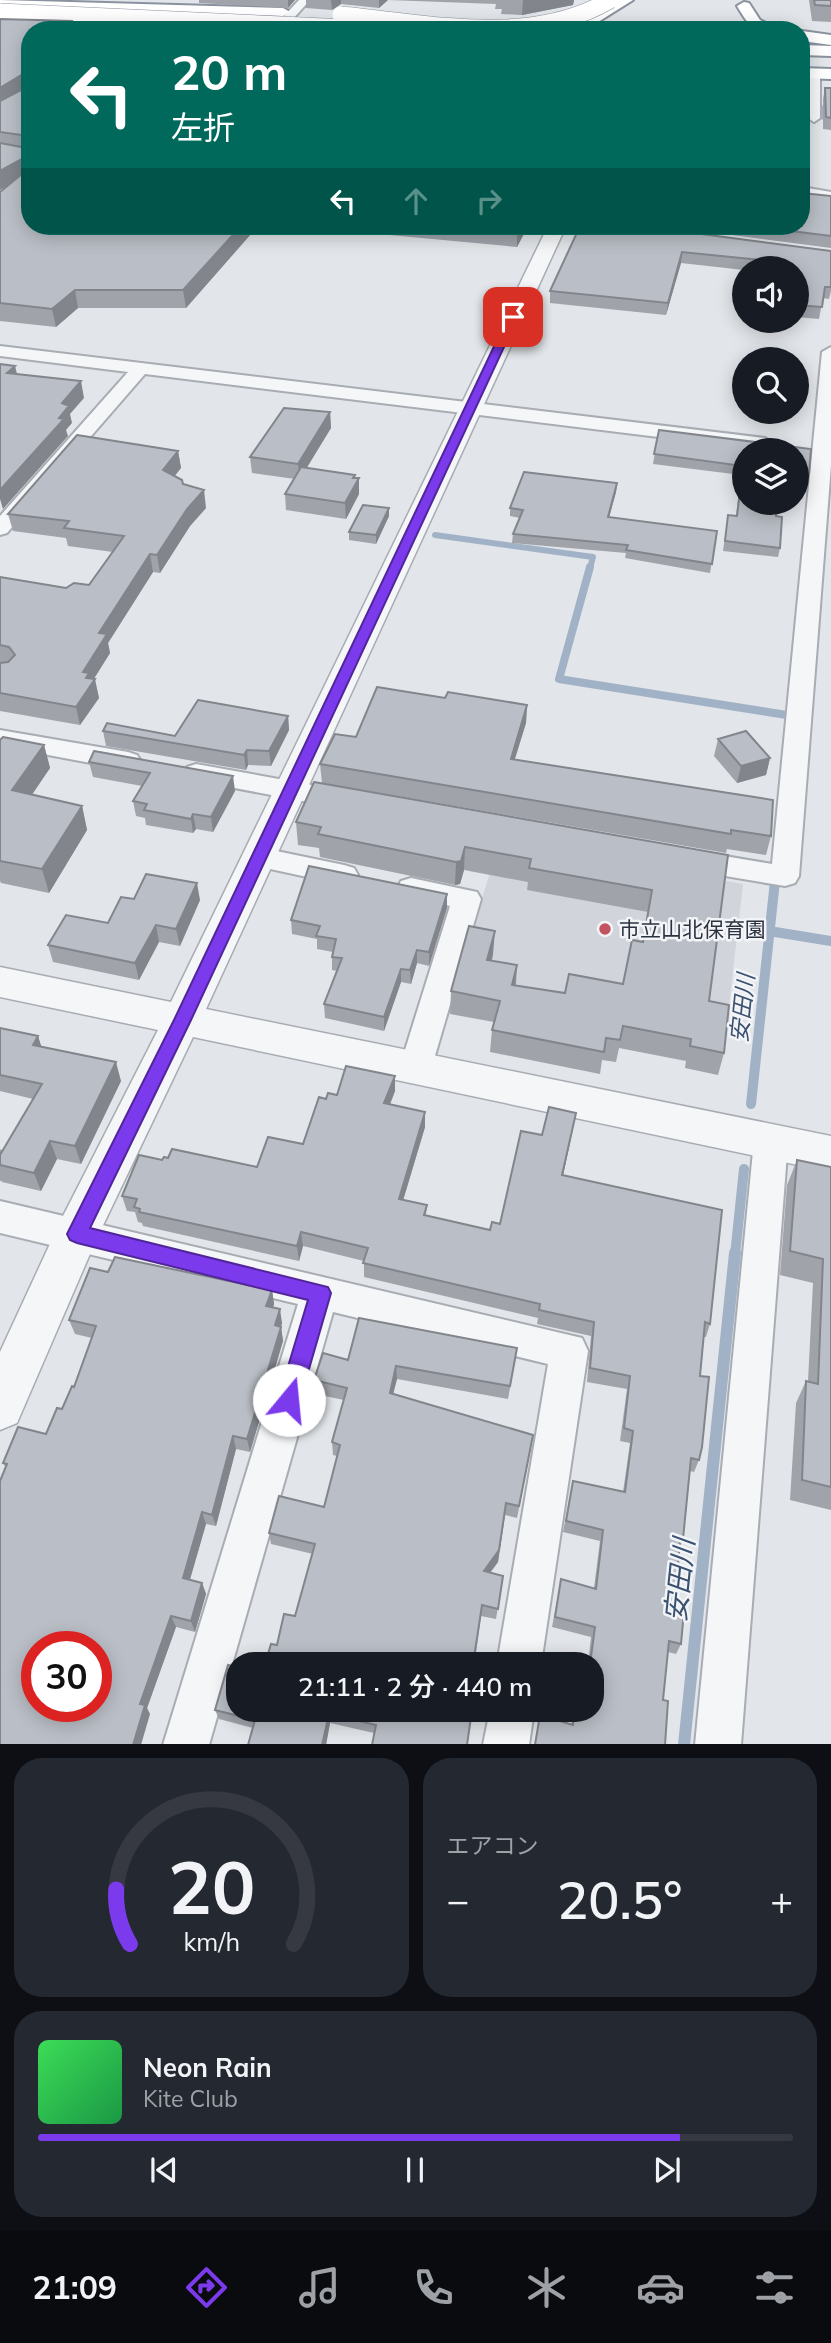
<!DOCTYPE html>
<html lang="ja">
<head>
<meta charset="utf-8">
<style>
	body { margin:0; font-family:Mulish,"Noto Sans JP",sans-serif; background:#242831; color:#f1f3f6; height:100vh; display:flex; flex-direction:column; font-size:26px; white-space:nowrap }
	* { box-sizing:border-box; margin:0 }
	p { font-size:23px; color:#9ea1a6 }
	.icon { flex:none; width:38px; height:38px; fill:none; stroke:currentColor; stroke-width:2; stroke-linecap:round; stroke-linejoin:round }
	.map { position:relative; height:1744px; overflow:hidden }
	.drawer { display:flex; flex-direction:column; gap:14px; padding:14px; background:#0d0f14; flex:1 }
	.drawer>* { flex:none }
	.guide { position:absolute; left:21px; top:21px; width:789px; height:214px; border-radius:28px; box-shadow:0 4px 18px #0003; background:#00695c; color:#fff; overflow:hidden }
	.fabs { position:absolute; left:732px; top:256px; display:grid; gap:14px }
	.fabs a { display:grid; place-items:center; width:77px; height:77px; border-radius:50%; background:#171b24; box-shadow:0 4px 18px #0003; font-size:35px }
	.speed { position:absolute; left:21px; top:1631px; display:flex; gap:14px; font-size:35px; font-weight:700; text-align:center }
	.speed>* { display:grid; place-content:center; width:91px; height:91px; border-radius:50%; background:#171b24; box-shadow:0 4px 18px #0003; line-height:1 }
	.speed .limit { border:10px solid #d22; background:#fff; color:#111 }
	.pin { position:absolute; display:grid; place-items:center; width:60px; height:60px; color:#fff; margin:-30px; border-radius:14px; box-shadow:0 4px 10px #0006 }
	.me { position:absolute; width:77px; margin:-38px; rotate:17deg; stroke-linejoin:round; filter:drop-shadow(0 0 5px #0008) }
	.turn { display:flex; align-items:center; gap:24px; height:147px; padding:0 35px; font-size:32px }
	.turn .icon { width:91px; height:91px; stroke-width:2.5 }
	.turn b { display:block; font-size:49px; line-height:60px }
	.lanes { display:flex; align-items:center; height:66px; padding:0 35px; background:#0003; justify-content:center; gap:35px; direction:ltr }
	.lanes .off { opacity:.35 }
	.big { font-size:52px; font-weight:600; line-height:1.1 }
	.drawer .widget { flex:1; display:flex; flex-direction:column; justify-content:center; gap:10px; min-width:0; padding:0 24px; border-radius:28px; background:#242831 }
	.drawer .dial { align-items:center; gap:0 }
	.dial svg { height:182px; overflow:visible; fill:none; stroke:#363941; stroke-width:7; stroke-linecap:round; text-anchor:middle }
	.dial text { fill:#f1f3f6; stroke:none }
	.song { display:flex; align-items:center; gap:21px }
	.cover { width:84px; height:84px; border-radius:10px; background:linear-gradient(135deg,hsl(130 70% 55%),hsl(140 70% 35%)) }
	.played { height:7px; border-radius:4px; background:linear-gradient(90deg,#7c3aed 85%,#363941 85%) }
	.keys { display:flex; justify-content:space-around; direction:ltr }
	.heat { display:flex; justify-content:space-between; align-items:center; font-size:38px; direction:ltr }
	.drawer .tiles { flex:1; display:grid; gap:14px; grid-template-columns:1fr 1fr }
	.widget:last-child { grid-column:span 2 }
	.trip { position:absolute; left:226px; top:1652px; width:378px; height:70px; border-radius:28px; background:#171b24; box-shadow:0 4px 18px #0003; font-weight:600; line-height:70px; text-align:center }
	.tab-bar { display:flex; height:112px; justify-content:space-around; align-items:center; background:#090b0e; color:#9ea1a6 }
	.tab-bar .icon { width:49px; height:49px }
	.tab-bar .selected { color:#7c3aed }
	.tab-bar b { font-size:32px; color:#f1f3f6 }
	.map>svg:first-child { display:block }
</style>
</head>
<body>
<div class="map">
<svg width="831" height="1745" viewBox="0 0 831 1745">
	<rect width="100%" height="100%" fill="#e2e5e9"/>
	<path fill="#d1d4db" d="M500 839 743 884 727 1024 459 975Z"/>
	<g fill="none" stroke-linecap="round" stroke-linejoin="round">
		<path stroke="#a1b2c6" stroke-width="6" d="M435 535 593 557 590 568"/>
		<path stroke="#a1b2c6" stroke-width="8" d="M590 567 559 679 793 716 792 720"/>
		<path stroke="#a1b2c6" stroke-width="10" d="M769 931 831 941
			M751 1104 775 881 766 880
			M735 1255 744 1169"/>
		<path stroke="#a1b2c6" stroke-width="12" d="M684 1745 735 1253"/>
		<path fill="#a1b2c6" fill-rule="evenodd" d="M802 104 831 106V120L802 118Z"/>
		<defs>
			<path id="minor" d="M299 0H310L292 20H284V16Z
				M814 74 820 78V118L814 122 808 118V78Z
				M802 187 831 192V200L802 195Z
				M0 346 765 438 775 444 764 450 145 374 7 533 0 535V516L128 372 0 356Z
				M831 347V465L799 876 795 883 785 886 689 870 679 867 675 860 679 853 689 850 772 864 822 352Z
				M0 730 128 752 137 755 141 761 137 767 128 770 0 746Z
				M196 764 345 791 354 794 358 800 354 806 345 809 187 779 183 773 187 767Z
				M257 847 344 865 354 868 358 875 354 882 344 885 247 864 243 857 247 850Z
				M411 878 477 892 481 899 432 1066 427 1075 416 1079 405 1075 400 1066 450 906 401 895 397 888 401 881Z
				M771 1127 783 1131 788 1141 741 1745H695L754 1141 759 1131Z
				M0 1201 582 1338 588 1351 541 1664H497L548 1364 333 1312 209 1745H163L298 1304 0 1233Z
				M490 1710H534L529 1745H483Z"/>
			<path id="tertiary" d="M548 226H566L206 1009 831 1136V1172L193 1037 96 1240 17 1423 0 1430V1352L61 1220 158 1030 0 997V967L171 1002Z"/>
			<path id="trunk" d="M0 16 192 24 200 29 100 30 0 26Z
				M802 45 831 46V56L802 55Z"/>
			<path id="motorway" d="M0 0 283 8 290 12 283 16 0 8Z
				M616 0H633L590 27 551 30 509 28 517 23 586 18Z
				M744 2 749 3 760 20 780 30C752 30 751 29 737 6Z
				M367 24 384 25 392 30 359 29Z
				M802 31 831 35V45L802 41Z
				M802 68 831 69V79L802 78Z"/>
		</defs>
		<use href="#minor" stroke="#a8acb3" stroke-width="4"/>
		<use href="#tertiary" stroke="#a8acb3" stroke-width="3"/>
		<use href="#trunk" stroke="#8b929f" stroke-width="4"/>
		<use href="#motorway" stroke="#8b929f" stroke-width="4"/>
		<use href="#minor" fill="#f5f6f8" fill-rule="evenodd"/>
		<use href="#tertiary" fill="#f5f6f8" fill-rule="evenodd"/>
		<use href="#trunk" fill="#fff" fill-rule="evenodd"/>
		<use href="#motorway" fill="#fff" fill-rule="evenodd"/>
		<defs>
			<path id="motorway-bridge" d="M0 12 367 29
				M341 15C428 23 531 47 610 0"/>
		</defs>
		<use href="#motorway-bridge" stroke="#8b929f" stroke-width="18" stroke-linecap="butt"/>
		<use href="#motorway-bridge" stroke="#fff" stroke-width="17"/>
	</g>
	<path fill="#a0a3aa" d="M199 0H295L288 8 199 3Z
		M306 0H574L573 5 522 15 501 14 502 9H495L496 4 388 0 379 8 341 4 332 10 306 8Z
		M809 0H831V22L812 21Z
		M0 19 71 21 72 30H30V226H258L186 308H78L56 327 0 321V192L8 185 0 190Z
		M825 88H831V130L823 129V99Z
		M831 196V248L663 226H802Z
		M293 226H528L517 247Z
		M580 226 831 251V291L829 299 823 298 819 319 796 317V268H744V270L681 263 666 315 550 303V291Z
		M330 412 331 428 306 468 355 475 359 494 346 519 286 510 285 494 295 479 252 473 250 457Z
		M659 430 811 449 809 474 807 483 796 482V450H744V502H777L776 516 782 517 780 548 778 557 723 551 728 515 736 516 741 475 653 464Z
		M178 451 181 468 174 476 206 508 190 526 160 573 153 572 108 643 110 653 94 679 99 698 80 725 0 711V577L66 588 89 585 113 552 68 546 66 538 13 531 8 514Z
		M617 483 616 492 609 517 717 531 710 573 625 558 626 553 512 543 513 534 520 518 510 516V508Z
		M389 508V516L376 544 349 540V532Z
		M445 698 527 705 526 723 515 759 771 836 766 855 727 849 726 853 322 783 320 764 356 737Z
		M288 716 289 730 271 766 248 765 246 770 106 746 103 731 175 736Z
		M718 739 770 758 766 775 737 783 714 756Z
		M0 740 44 745 50 768 32 795 82 806 87 830 49 893 1 883 0 881Z
		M94 751 235 791 213 832 196 829 193 833 146 825 145 818 136 816 133 801 142 786 93 777 89 762Z
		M296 822 728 855 709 1001 724 1053 718 1075 685 1068 686 1061 619 1048 616 1062 602 1060 600 1074 490 1052 492 1030 494 1022 450 1014 451 991 493 954 492 961 517 965 516 985 565 993 623 984 643 942 648 912 527 890 528 882 464 870 460 884 455 885 320 857 319 848 298 845Z
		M447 894V908L429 966 417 963 411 984 401 982 384 1031 325 1018 324 1004 337 971 332 970V957L333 952 317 949V939L292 934 291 920Z
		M134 899 200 900 180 946 159 942 139 980 53 962 48 945 108 923Z
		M0 1028 38 1036 41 1047 121 1081 81 1164 57 1159 41 1191 2 1182 1 1180 0 1182V1149L3 1151 33 1099 0 1091Z
		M395 1091 390 1105 425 1112V1127L403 1200 427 1205 426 1215 490 1230 500 1224 542 1135 573 1128 563 1175 710 1324 706 1337H704L700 1376 699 1460 694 1472 690 1471 683 1539 679 1549 675 1609 681 1644 676 1654 668 1652 663 1700 665 1745H534L540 1715 571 1724 574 1713 581 1715 582 1710H592V1664H588L591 1637 552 1627 561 1579 594 1588 600 1541 563 1532 573 1481 623 1492 630 1443 620 1441 627 1389 587 1382 591 1336 537 1324 538 1318 364 1277V1261L303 1246 299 1261 143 1226 142 1223 138 1222 135 1212 127 1211 122 1196 162 1160 257 1167 303 1144 326 1099 337 1095Z
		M797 1160 831 1167V1510L790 1500 796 1403 806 1381H808L813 1283 780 1275 787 1185Z
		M108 1272 272 1290 274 1304 273 1307 282 1323 281 1327 283 1341 250 1452 236 1449 216 1526 206 1524 190 1580 202 1583 206 1594 195 1632 176 1627 147 1708 150 1714 3 1463 46 1434 62 1409 74 1387 92 1338 75 1334 69 1320Z
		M348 1360 515 1361 508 1399 397 1379 393 1394 531 1448 517 1518 505 1515 498 1562 490 1573 503 1576 496 1619 481 1616 475 1659 277 1645 295 1616 313 1554 271 1544 269 1533 324 1507 337 1456 333 1455 332 1442 344 1400 315 1394 314 1380Z
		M215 1710H472L374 1733 330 1723 326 1745H248L253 1728 219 1719Z"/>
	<path fill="#82858b" d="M288 0H295L288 8Z
		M331 0H341V4L332 10Z
		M379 0H388L379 8Z
		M523 0H574L573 5 522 15Z
		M71 21 72 30H59Z
		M28 71 30 87 0 105V88Z
		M29 155 30 173 0 190V171Z
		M241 226H258L186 308 183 290Z
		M520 226H528L517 247V230Z
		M682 252 681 263 666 315 668 303Z
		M75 290 78 308 56 327 52 309Z
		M15 366 19 382 7 373Z
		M81 381 84 398 70 414 72 423 66 430 68 436 3 509 0 499V490L59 418 62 403Z
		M330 412 331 428 300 479 298 464Z
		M178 451 181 468 166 487 163 470Z
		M355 475V485L359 478V494L346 519 345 503Z
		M617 483 616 492 607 525 608 517Z
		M204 490 206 508 190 526 160 573 157 555 187 509Z
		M389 508V516L376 544V535Z
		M150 554 153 572 108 643 110 653 91 683 95 679 99 698 80 725 76 707 83 672 99 633Z
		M527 705 526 723 509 777 511 759Z
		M288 716 289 730 271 766 269 751Z
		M44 745 50 768 19 813 12 790Z
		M247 750 248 765 246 770 244 755Z
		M770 758 766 775 737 783 741 766Z
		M233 776 235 791 213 832 211 817Z
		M82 806 87 830 49 893 42 869Z
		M193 814 196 829 193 833 191 819Z
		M465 847 464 870 460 884 455 885 456 862Z
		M197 883 200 900 180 946 176 929Z
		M447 894V908L429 966V952Z
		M156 925 159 942 139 980 135 963Z
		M495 931 493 954 486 982 487 960Z
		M417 950V963L411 984 410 970Z
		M517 965 515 988 512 985Z
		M401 969V982L384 1031V1017Z
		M38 1036 44 1055 33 1045Z
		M116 1062 121 1081 81 1164 75 1146Z
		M395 1076V1091L384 1118V1103Z
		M425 1112V1127L399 1214V1199Z
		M576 1113 573 1128 560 1190 562 1175Z
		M50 1141 57 1159 41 1191 34 1173Z
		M301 1232 303 1246 299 1261 297 1246Z
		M272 1290 274 1304 269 1320 266 1306Z
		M280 1309 282 1323 277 1339 275 1325Z
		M281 1327 283 1341 250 1452 247 1439Z
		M396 1366 397 1379 390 1406V1393Z
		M233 1436 236 1449 216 1526 212 1515Z
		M202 1512 206 1524 187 1589 183 1578Z
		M505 1515 498 1562 483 1582 484 1571Z
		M202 1583 206 1594 195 1632 191 1621Z
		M171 1616 176 1627 147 1708 150 1714 141 1745H133L140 1704Z
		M329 1714 330 1723 326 1745H322Z"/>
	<path fill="#babec6" stroke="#82858b" stroke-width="2" fill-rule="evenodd" d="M814 0H831V6L815 5Z
		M0 19 71 21 59 30H30V226H241L183 290H75L52 309 0 303V192L28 169 29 155 0 171V143L27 148 29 136 0 132V101L29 86 28 71 0 88Z
		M825 88H831V118L826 117Z
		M802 193 831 196V236L751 226H802Z
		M475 226H520L517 230Z
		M580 226H641L831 251V287H825L822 307 796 305V268H759L760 260 682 252 668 303 550 291Z
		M0 364 15 366 7 373 81 381 62 403 69 406 59 418 64 419 0 490Z
		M284 408 330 412 298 464 250 457Z
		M659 430 811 449 809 474 796 472V450H744V502H777L776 516 782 517 780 548 725 541 728 515 737 516 743 466 654 454Z
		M77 435 178 451 163 470 182 480 183 484 204 490 187 509 157 555 150 554 99 633 107 634 83 672 89 673 86 678 95 679 76 707 0 693V663L8 662 15 655 9 647 0 645V577L66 588 74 583 89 585 124 536 64 528 69 521 8 514Z
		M301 467 355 475 353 478H359L345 503 285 494Z
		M524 472 617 483 608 517 717 531 712 564 626 550 628 545 513 534 523 510 510 508Z
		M363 505 389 508 376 535 349 532Z
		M377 687 445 698 448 692 527 705 511 759 773 800 771 836 731 830V834L320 764 335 734 356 737Z
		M198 700 288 716 269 751 247 750 244 755 103 731 107 723 175 736Z
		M746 731 770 758 741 766 718 739Z
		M3 737 44 745 12 790 82 806 42 869 0 861V740Z
		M94 751 233 776 211 817 193 814 191 819 144 810 147 804 133 801 150 773 89 762Z
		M314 782 728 855 709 1001 729 1005 724 1053 690 1046 691 1039 623 1026 620 1040 606 1038 604 1052 492 1030 500 1001 451 991 469 926 495 931 487 960 517 965 512 985 565 993 569 974 623 984 632 940 643 942 652 890 529 868 531 859 465 847 461 861 456 862 318 834 321 827 296 822Z
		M309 866 447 894 429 952 417 950 410 970 401 969 384 1017 324 1004 342 958 332 957 336 939 316 936 320 926 291 920Z
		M146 874 197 883 176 929 156 925 135 963 48 945 66 915 108 923 121 897 134 899Z
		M0 1028 38 1036 33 1045 116 1062 75 1146 50 1141 34 1173 0 1165V1155L42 1084 0 1075Z
		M346 1066 395 1076 384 1103 425 1112 399 1199 427 1205 424 1215 490 1230 492 1222 500 1224 521 1131 542 1135 549 1107 576 1113 562 1175 722 1210 710 1324 705 1322 700 1376 709 1377 702 1447 699 1460 691 1458 683 1539H680L675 1609 684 1611 681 1644 669 1641 663 1700 668 1701 665 1745H535L540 1715 573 1725 574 1713 583 1715 584 1710H592V1664H590L595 1627 555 1617 561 1579 596 1589 603 1530 566 1521 573 1481 625 1492 633 1431 624 1428 630 1376 590 1368 594 1322 539 1310 540 1304 363 1263 368 1248 301 1232 297 1246 139 1212 140 1209 134 1207 137 1199 122 1196 139 1155 162 1160 164 1157 168 1158 172 1149 257 1167 268 1137 303 1144 319 1097 326 1099 328 1093 337 1095Z
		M797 1160 831 1167V1487L802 1480 806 1381 818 1384 823 1259 790 1251Z
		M115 1257 272 1290 266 1306 280 1309 275 1325 281 1327 247 1439 233 1436 212 1515 202 1512 183 1578 202 1583 191 1621 171 1616 140 1704 145 1705 133 1745H0V1481L7 1464 3 1463 18 1427 46 1434 57 1408 62 1409 72 1386 74 1387 96 1326 69 1320 90 1268 108 1272ZM37 1647H96V1706H37Z
		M359 1318 517 1348 510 1386 396 1366 390 1393 533 1435 519 1506 506 1503 499 1550 484 1571 503 1576 498 1609 482 1605 474 1658 494 1662V1664H265L271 1644 277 1645 284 1614 295 1616 315 1544 269 1533 279 1496 324 1507 340 1445 332 1442 347 1388 314 1380 323 1353 348 1360Z
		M228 1665 238 1667V1710H472L467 1745H372L376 1725 329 1714 322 1745H248L255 1720 215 1710Z"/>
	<path fill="#7c3aed" stroke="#51269a" stroke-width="2" d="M513 314 518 317 191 1020 90 1228 328 1287 331 1293 300 1400 297 1407 289 1411 281 1407 278 1400 308 1300 77 1243 70 1240 67 1234 174 1020 508 317Z"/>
	<circle fill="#c25462" stroke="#f2f4f7" stroke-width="2.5" cx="605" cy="929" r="7"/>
	<g text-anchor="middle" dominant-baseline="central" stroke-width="5" stroke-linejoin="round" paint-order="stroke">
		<g font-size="21" fill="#2c3340" stroke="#f2f4f7" text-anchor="start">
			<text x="619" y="929">市立山北保育園</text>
		</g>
		<g font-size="23" font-style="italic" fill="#3a5170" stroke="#f2f4f7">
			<text transform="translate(742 1008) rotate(-84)">安田川</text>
		</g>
		<g font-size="28" font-style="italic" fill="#3a5170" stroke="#f2f4f7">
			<text transform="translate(679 1580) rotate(-84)">安田川</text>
		</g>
	</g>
</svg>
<div class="fabs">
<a><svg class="icon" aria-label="sound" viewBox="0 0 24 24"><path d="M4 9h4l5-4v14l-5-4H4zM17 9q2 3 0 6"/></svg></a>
<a><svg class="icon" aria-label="search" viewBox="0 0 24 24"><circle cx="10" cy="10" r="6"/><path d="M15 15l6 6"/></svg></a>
<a><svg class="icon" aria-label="layers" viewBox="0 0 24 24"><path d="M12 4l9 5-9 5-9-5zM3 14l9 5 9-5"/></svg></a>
</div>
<div class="speed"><div class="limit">30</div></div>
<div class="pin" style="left:513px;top:317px;background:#d93025"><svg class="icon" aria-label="arrive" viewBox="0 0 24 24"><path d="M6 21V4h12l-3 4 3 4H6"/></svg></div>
<svg class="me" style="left:289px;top:1400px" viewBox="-20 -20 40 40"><circle r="19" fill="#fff"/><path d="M0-13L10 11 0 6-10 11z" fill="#7c3aed"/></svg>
<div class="trip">21:11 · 2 分 · 440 m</div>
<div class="guide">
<div class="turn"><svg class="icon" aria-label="left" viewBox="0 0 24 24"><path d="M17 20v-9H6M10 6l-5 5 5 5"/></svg><div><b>20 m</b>左折</div></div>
<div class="lanes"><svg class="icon" aria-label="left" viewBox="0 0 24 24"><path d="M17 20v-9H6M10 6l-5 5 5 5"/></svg><svg class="icon off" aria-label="ahead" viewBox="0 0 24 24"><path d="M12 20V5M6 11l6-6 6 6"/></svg><svg class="icon off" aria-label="right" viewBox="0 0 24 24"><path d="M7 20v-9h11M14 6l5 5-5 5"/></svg></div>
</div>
</div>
<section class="drawer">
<div class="tiles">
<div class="widget dial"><svg viewBox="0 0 100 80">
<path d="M14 69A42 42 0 1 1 86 69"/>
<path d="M14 69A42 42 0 0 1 8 45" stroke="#7c3aed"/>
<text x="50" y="56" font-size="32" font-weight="700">20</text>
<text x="50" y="72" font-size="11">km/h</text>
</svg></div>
<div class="widget"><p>エアコン</p>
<div class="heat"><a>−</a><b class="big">20.5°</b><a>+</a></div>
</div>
<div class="widget">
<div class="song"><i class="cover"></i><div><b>Neon Rain</b><p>Kite Club</p></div></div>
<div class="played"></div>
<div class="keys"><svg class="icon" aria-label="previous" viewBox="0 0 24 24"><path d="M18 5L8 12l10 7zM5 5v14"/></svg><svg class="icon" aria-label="pause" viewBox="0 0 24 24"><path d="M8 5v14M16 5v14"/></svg><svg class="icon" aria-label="next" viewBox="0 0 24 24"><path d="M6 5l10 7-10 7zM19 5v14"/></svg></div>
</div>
</div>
</section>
<nav class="tab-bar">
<b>21:09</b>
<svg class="icon selected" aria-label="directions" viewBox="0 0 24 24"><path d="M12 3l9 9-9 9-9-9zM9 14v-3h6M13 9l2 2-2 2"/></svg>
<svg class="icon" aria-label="music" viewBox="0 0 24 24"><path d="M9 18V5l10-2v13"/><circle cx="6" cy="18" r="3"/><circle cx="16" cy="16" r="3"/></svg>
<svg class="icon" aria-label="phone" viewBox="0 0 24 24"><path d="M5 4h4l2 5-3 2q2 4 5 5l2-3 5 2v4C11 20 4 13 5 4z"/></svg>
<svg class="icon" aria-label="climate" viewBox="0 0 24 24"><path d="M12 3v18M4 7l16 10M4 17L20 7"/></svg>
<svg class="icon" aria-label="car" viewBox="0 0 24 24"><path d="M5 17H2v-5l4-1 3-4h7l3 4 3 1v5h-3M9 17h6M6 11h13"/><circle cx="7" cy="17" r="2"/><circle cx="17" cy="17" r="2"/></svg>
<svg class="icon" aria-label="filters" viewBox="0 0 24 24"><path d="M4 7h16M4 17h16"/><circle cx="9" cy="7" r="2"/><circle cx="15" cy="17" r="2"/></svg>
</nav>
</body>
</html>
